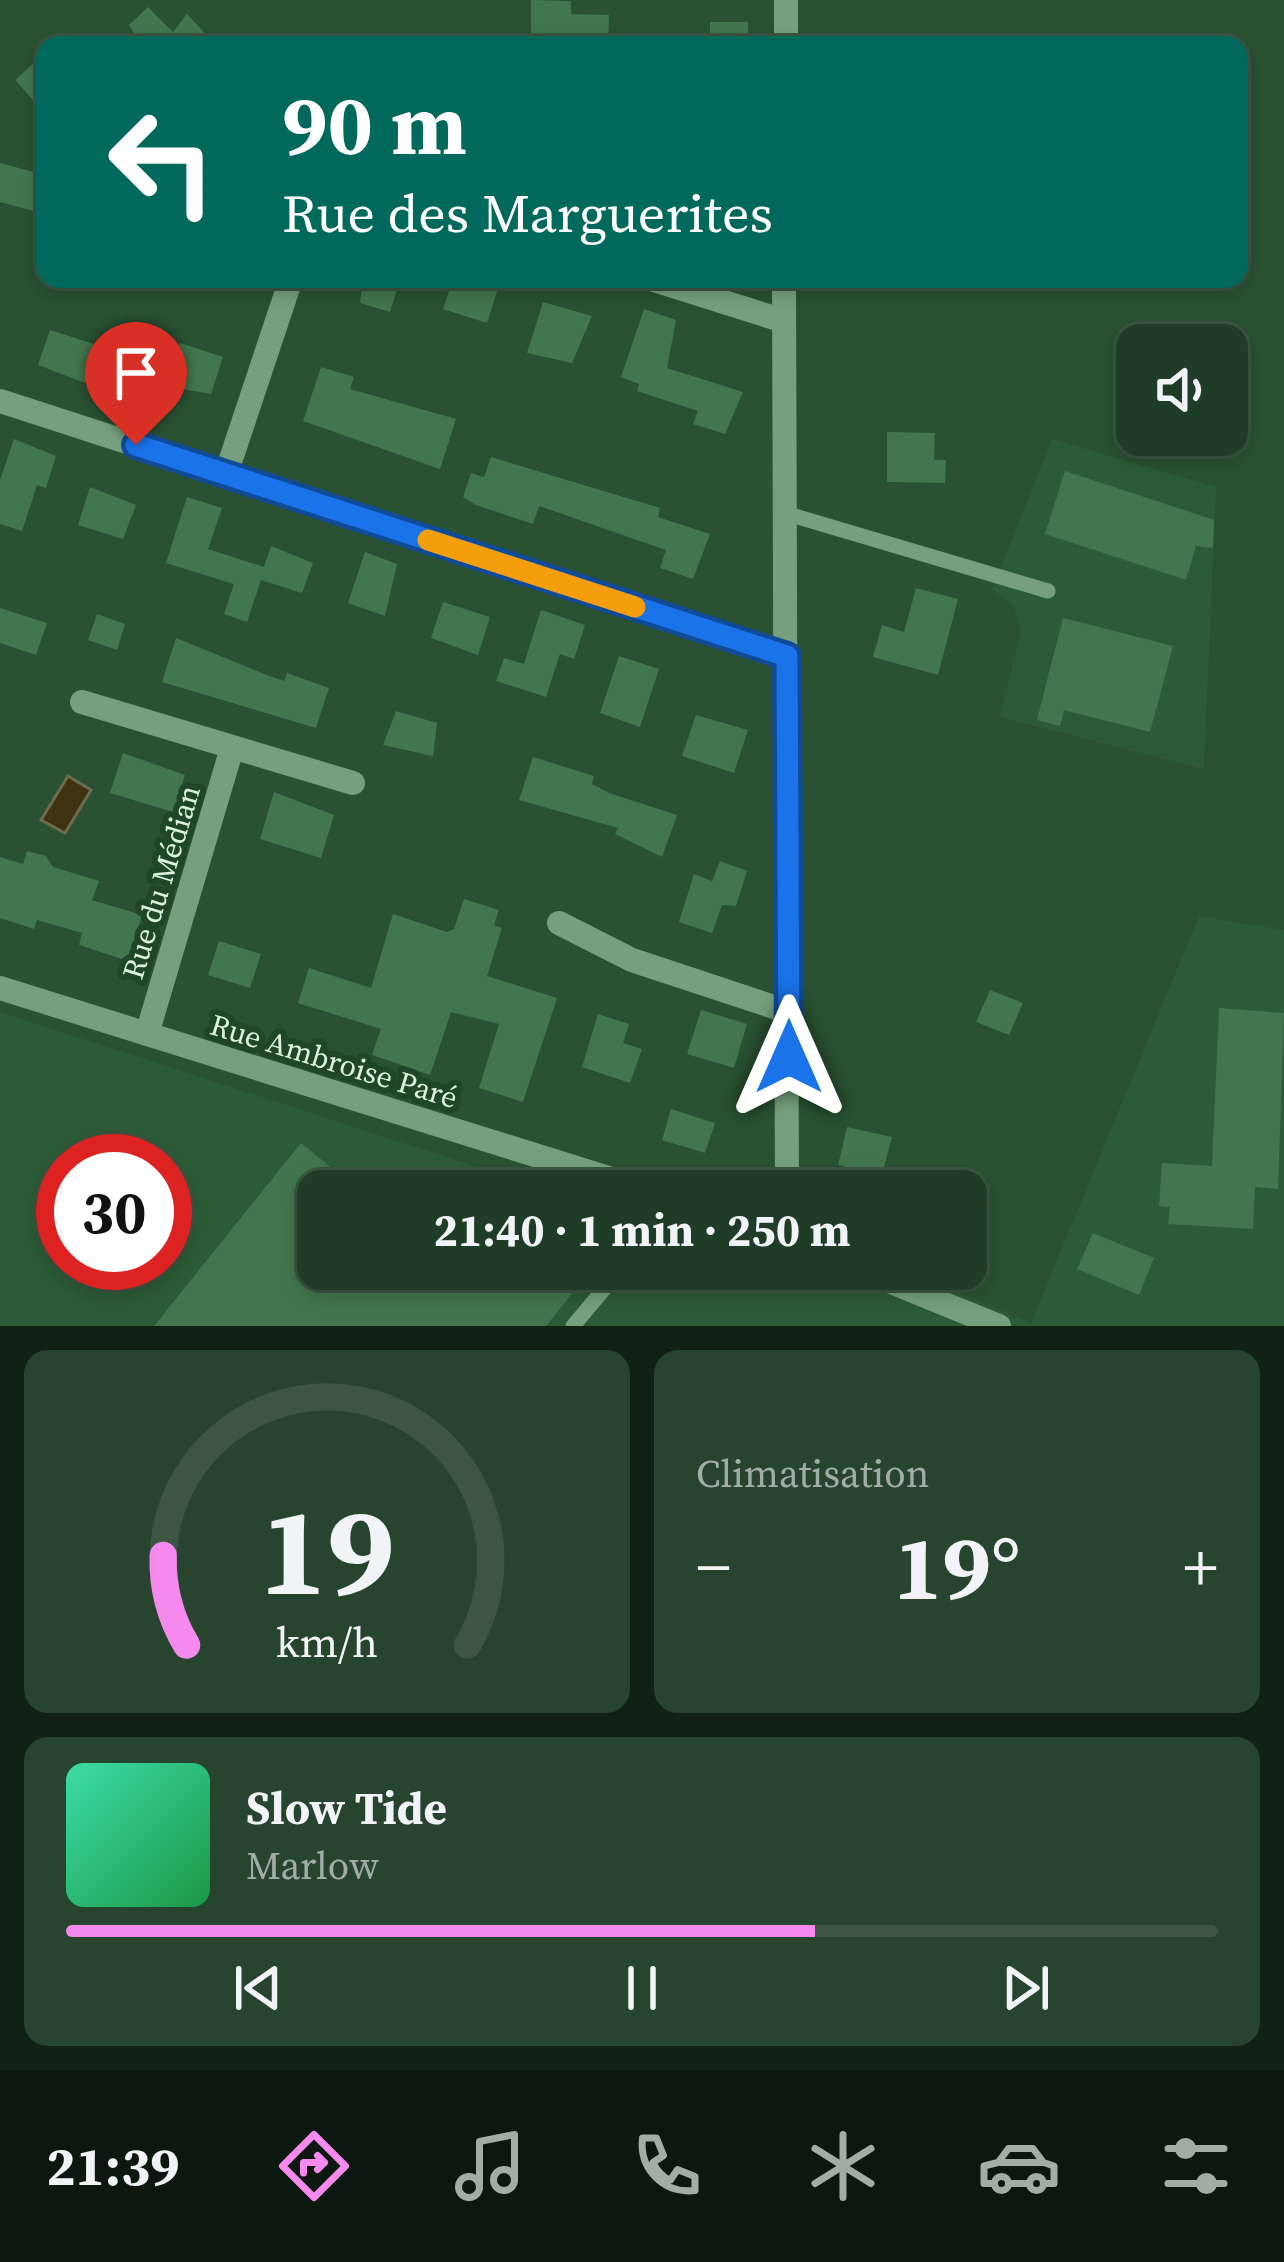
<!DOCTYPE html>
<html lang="fr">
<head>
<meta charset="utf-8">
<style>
	body { margin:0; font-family:"Source Serif 4",serif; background:#27442e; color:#f1f3f6; height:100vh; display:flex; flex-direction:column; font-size:45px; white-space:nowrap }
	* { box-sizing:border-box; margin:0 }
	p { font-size:39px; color:#a1aea7 }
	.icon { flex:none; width:66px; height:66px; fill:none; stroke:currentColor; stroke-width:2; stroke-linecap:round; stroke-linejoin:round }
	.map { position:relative; height:1326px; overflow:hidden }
	.side { display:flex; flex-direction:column; gap:24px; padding:24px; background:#112215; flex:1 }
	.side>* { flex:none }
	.hud { position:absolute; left:36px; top:36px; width:1212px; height:252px; border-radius:24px; box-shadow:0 6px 18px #0003,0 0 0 3px #3c5643; background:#00695c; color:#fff; overflow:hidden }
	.tools { position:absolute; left:1116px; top:324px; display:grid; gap:24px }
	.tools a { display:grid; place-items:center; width:132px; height:132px; border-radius:24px; background:#1f3d26; box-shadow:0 6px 18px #0003,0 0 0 3px #3c5643; font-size:60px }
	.speed { position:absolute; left:36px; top:1134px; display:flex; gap:24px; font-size:60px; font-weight:700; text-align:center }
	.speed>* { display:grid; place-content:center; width:156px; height:156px; border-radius:50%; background:#1f3d26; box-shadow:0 6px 18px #0003,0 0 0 3px #3c5643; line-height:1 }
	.speed .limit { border:18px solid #d22; background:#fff; color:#111 }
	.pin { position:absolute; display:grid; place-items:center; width:102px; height:102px; color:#fff; margin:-123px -51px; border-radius:50% 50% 50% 0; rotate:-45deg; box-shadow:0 0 12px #0007 }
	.pin .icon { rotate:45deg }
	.me { position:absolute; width:132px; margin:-66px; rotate:0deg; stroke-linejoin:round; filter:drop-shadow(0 0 9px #0008) }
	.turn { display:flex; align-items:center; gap:42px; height:252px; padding:0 48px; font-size:54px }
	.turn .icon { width:156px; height:156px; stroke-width:2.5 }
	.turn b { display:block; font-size:84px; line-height:102px }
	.big { font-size:90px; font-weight:700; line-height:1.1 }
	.side .card { flex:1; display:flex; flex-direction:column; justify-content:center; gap:18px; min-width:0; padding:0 42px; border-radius:24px; background:#27442e }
	.side .dial { align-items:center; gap:0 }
	.dial svg { height:312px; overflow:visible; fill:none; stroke:#3c5643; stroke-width:7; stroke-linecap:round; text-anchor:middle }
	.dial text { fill:#f1f3f6; stroke:none }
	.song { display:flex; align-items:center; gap:36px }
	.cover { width:144px; height:144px; border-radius:18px; background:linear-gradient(135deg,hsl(160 70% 55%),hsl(140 70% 35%)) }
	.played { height:12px; border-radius:6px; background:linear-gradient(90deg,#f589ee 65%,#3c5643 65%) }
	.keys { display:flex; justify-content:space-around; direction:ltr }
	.heat { display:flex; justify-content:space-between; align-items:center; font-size:66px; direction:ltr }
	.side .tiles { flex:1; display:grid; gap:24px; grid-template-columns:1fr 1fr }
	.card:last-child { grid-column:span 2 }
	.trip { position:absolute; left:297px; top:1170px; width:690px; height:120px; border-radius:24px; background:#1f3d26; box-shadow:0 6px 18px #0003,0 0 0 3px #3c5643; font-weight:700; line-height:120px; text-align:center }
	.tab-bar { display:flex; height:192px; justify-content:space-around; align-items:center; background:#0c180f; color:#a1aea7 }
	.tab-bar .icon { width:84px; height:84px }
	.tab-bar .current { color:#f589ee }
	.tab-bar b { font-size:54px; color:#f1f3f6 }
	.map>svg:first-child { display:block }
</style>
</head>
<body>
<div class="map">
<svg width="1284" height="1326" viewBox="0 0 1284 1326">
	<rect width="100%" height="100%" fill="#295132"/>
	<path fill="#2c5c37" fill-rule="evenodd" d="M1052 439 1216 487 1204 769 1000 717 1021 630 1014 607 992 589Z
		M1199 916 1284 930V1326H0V1012L551 1191H318V1269H903L1031 1323ZM63 1161H165V1263H63Z"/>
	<path fill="#3e3210" stroke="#6d6c4e" stroke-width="3" d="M68 776 91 790 65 833 41 820Z"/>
	<path fill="#42774d" d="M531 0 571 1V14L609 15 608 45 531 42Z
		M148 7 173 32 187 14 216 45H141L129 25Z
		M710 22H748V45H710Z
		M45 53V89L33 100 15 80Z
		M0 163 45 175V214L0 202Z
		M363 279H400L390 312 360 303Z
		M453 279H501L487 323 443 309Z
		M543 302 592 316 572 363 527 353Z
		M644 309 676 320 667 368 743 392 725 434 693 424 698 411 637 391 639 384 621 377Z
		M50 330 97 345 85 383 38 365Z
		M180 343 223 357 211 394 165 386Z
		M321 367 354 377 350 389 456 419 440 469 303 421Z
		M887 432 935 433 934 460H946L945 483 887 482Z
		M14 439 56 456 46 488 37 485 22 531 0 524V480Z
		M491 457 660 508 658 517 710 534 693 579 660 568 666 550 539 506 533 524 476 505 463 497 471 473 484 477Z
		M1065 471 1214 520 1213 548 1196 546 1186 580 1045 534Z
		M90 487 136 505 123 539 78 525Z
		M187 497 222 508 208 549 264 567 271 546 313 563 302 593 261 580 247 622 224 614 234 584 166 563Z
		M365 552 397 564 385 616 348 603Z
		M916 588 958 599 938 675 873 657 882 625 904 632Z
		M443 602 490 617 478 655 431 638Z
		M0 608 47 623 36 655 0 643Z
		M541 610 585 625 574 659 560 654 546 697 496 681 504 658 524 664Z
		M97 614 125 624 117 650 88 640Z
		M1063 618 1173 646 1150 732 1064 710 1060 726 1037 720Z
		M176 638 272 677 284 681 287 673 329 688 316 728 162 682Z
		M619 656 659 669 640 727 600 713Z
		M396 711 437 723 433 756 383 745Z
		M696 715 748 730 734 773 682 756Z
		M123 753 185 775 173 812 110 793Z
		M533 757 594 776 592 784 609 793 677 815 662 857 615 834 618 828 519 800Z
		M274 792 334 815 321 858 260 839Z
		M27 851 46 856 53 867 99 881 92 900 142 915 128 961 79 945 82 933 37 920 34 929 0 918V857L23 864Z
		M720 861 747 871 736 906 722 905 712 933 679 922 694 874 712 881Z
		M464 899 499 910 494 925 502 928 487 976 557 998 523 1102 479 1088 499 1024 451 1012 430 1075 372 1055 381 1029 298 1003 309 968 371 988 393 914 447 932 454 929Z
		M219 941 261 954 250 988 208 975Z
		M990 990 1023 1003 1009 1035 976 1022Z
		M1219 1008 1284 1013 1278 1189 1255 1187 1253 1229 1168 1224 1170 1207 1159 1206 1162 1163 1212 1166Z
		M701 1010 747 1024 734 1068 687 1054Z
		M598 1014 629 1024 623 1043 642 1049 630 1083 582 1067Z
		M671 1109 715 1123 705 1153 662 1140Z
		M847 1127 892 1137 882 1175 838 1165Z
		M301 1143 360 1191H318V1269H569L583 1280 546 1326H154Z
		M1093 1233 1154 1258 1139 1295 1077 1269Z"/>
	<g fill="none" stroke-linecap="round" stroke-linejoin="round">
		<path stroke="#76a07d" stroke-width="15" d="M788 514 1048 591
			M573 1326 621 1269"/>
		<path stroke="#76a07d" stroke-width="24" d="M786 45V0
			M651 279 784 321
			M784 279 787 1191
			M0 401 787 656
			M226 474 291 279
			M82 702 353 783
			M559 923 632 960 789 1012
			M0 988 650 1191
			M147 1034 232 748
			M859 1269 999 1326"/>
	</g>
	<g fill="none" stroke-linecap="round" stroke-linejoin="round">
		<defs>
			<path id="route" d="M136 445 787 656 789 1057"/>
		</defs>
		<use href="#route" stroke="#114b97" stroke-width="30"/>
		<use href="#route" stroke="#1a73e8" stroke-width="21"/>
		<path stroke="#f59e0b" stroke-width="21" d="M428 540 635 607"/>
	</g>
	<g text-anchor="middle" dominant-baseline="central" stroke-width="12" stroke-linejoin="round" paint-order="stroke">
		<g font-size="30" fill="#dcf2df" stroke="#1e4627">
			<text transform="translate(161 882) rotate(-73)">Rue du Médian</text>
			<text transform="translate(334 1061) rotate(17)">Rue Ambroise Paré</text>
		</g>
	</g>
</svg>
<div class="tools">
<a><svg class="icon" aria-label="sound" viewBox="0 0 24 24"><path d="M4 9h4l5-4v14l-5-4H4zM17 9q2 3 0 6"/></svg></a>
</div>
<div class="speed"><div class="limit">30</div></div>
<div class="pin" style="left:136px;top:445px;background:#d93025"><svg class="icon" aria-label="arrive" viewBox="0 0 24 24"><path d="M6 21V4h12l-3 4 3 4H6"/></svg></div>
<svg class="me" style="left:789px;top:1057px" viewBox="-20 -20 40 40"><path d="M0-17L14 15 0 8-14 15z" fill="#1a73e8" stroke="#fff" stroke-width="4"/></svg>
<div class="trip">21:40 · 1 min · 250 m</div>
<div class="hud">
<div class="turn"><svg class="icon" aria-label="left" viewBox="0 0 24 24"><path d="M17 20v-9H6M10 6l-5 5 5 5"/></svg><div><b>90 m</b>Rue des Marguerites</div></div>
</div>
</div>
<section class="side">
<div class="tiles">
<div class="card dial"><svg viewBox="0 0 100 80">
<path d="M14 69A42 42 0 1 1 86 69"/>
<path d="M14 69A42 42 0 0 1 8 46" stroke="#f589ee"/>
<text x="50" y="56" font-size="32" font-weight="700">19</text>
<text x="50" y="72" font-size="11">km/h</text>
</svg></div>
<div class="card"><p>Climatisation</p>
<div class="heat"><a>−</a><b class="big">19°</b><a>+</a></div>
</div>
<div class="card">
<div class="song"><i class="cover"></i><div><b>Slow Tide</b><p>Marlow</p></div></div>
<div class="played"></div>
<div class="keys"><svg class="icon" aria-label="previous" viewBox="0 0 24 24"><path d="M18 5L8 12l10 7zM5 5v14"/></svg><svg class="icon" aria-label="pause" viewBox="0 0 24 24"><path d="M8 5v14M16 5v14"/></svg><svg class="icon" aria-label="next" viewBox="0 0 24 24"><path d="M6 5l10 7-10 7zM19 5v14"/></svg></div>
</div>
</div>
</section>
<nav class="tab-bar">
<b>21:39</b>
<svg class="icon current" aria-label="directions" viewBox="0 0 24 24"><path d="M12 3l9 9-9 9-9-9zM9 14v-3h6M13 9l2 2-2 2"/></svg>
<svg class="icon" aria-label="music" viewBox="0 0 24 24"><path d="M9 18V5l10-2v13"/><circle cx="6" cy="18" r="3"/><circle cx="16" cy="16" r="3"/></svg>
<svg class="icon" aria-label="phone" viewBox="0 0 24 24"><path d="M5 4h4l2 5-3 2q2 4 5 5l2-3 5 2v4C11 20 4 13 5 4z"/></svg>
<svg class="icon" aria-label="climate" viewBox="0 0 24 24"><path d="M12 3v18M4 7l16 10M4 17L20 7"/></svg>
<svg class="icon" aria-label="car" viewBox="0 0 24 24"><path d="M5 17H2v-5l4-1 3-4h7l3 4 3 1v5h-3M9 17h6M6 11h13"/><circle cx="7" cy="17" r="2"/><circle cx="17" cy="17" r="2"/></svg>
<svg class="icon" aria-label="filters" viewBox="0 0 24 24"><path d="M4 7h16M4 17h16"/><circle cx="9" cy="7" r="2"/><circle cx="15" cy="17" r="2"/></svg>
</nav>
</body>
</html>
